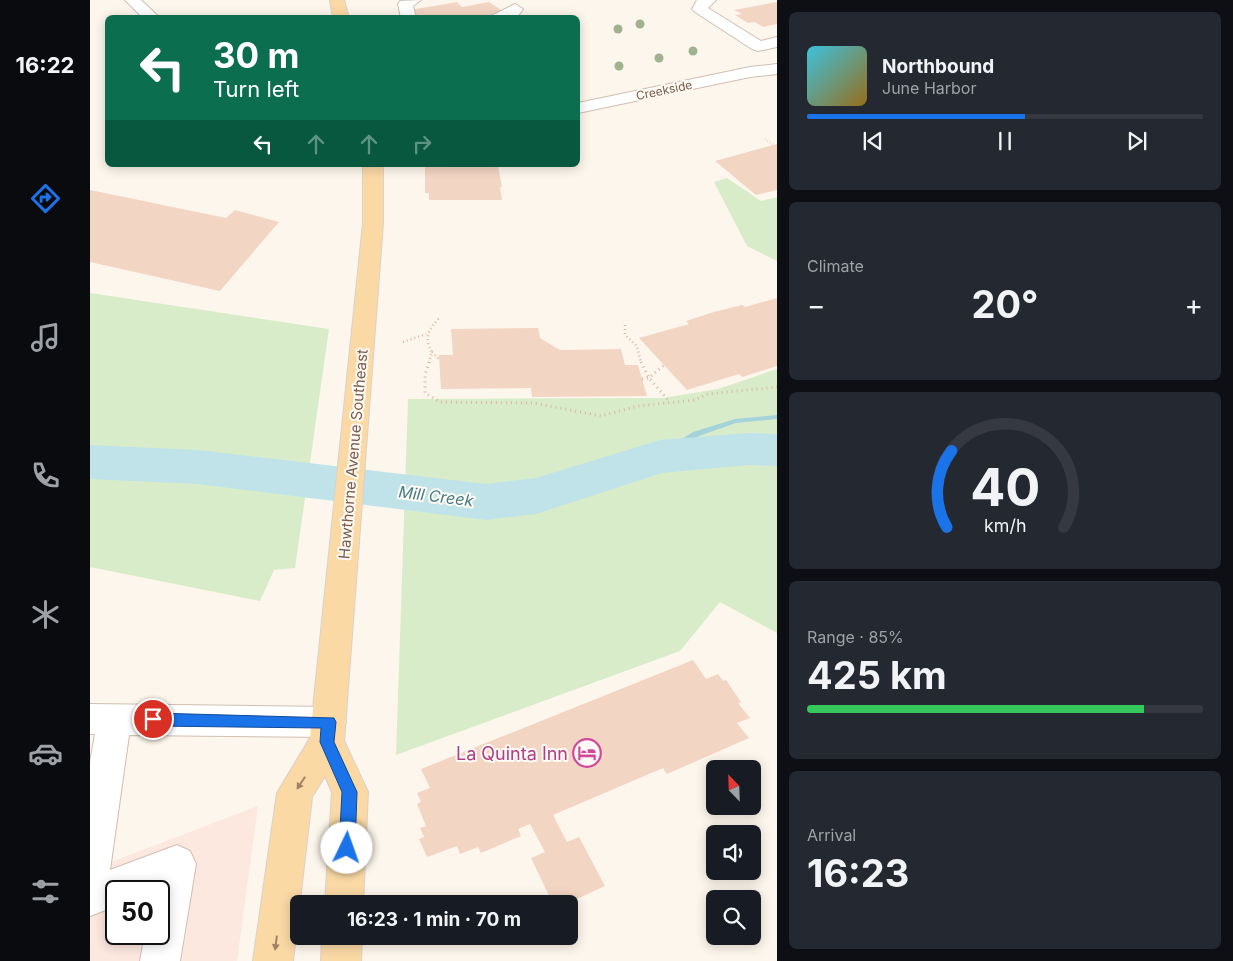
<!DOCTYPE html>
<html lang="en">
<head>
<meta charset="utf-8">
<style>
	body { margin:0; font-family:Inter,sans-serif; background:#242831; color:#f1f3f6; height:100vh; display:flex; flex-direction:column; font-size:19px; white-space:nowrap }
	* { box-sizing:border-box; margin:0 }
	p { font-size:16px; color:#9ea1a6 }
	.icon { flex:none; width:28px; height:28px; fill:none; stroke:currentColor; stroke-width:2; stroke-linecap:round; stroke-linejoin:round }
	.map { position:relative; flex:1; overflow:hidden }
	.sheet { display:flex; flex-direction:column; gap:12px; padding:12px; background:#0d0f14; width:456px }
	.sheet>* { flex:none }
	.banner { position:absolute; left:15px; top:15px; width:475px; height:152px; border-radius:8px; box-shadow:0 2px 12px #0003; background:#0b6e4f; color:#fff; overflow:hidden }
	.needle { width:32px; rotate:337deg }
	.fabs { position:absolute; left:616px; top:760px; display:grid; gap:10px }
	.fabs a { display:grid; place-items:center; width:55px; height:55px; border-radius:8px; background:#171b24; box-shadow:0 2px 12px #0003; font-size:25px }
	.speed { position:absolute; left:15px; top:880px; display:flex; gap:10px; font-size:25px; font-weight:700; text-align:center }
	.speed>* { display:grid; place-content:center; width:65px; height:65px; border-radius:50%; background:#171b24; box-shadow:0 2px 12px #0003; line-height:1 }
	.speed .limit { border:2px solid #111; border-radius:8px; background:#fff; color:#111 }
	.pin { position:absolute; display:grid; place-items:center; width:42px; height:42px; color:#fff; margin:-21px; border:2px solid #fff; border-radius:50%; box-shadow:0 1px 5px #0007 }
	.me { position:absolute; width:55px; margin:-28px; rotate:3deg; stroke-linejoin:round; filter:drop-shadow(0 0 4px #0008) }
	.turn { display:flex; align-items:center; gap:18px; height:105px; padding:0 25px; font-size:22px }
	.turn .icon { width:65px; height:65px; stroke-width:2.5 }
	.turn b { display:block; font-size:35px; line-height:42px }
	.lanes { display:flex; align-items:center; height:48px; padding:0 25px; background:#0003; justify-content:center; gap:25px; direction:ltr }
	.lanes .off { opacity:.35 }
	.big { font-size:38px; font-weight:700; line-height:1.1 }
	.sheet .tile { flex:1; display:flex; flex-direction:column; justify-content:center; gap:8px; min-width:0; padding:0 18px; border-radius:8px; background:#242831 }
	.sheet .dial { align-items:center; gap:0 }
	.dial svg { height:130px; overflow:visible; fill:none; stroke:#363941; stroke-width:7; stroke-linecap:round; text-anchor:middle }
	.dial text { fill:#f1f3f6; stroke:none }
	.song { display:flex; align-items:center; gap:15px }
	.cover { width:60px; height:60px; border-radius:8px; background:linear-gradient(135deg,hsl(190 70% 55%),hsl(40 70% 35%)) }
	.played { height:5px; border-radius:2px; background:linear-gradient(90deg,#1a73e8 55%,#363941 55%) }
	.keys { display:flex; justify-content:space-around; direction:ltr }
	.heat { display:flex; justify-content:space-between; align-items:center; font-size:28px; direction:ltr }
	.charge { height:8px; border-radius:4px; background:linear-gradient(90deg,#34c759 85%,#363941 0) }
	.trip { position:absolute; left:200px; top:895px; width:288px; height:50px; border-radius:8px; background:#171b24; box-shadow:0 2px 12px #0003; font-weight:700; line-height:50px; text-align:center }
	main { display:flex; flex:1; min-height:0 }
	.menu { display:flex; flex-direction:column; width:90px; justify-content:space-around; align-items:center; background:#090b0e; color:#9ea1a6 }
	.menu .icon { width:35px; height:35px }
	.menu .current { color:#1a73e8 }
	.menu b { font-size:22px; color:#f1f3f6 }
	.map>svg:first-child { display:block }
</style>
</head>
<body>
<main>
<nav class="menu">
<b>16:22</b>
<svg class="icon current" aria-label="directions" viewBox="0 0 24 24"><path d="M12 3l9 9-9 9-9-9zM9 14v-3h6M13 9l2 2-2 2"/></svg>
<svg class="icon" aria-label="music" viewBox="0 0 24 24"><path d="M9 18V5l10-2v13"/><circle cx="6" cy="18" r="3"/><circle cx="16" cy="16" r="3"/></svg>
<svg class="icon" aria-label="phone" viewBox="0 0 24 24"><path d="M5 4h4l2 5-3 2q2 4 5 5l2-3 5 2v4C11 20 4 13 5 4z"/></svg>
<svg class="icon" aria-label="climate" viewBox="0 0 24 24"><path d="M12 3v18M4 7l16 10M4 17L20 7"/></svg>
<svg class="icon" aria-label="car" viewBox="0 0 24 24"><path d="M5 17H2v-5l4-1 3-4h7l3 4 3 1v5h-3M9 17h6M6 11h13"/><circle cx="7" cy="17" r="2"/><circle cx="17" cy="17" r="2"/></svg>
<svg class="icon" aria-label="filters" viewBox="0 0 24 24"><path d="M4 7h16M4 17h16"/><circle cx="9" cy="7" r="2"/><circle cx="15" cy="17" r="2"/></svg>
</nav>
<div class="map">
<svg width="687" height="961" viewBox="0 0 687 961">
	<rect width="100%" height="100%" fill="#fdf6ec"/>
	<path fill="#fde8e0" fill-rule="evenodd" d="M168 806 147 961H0V870ZM26 891H69V934H26Z"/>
	<path fill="#d8ecc9" d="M637 178 671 201 687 197V261L657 246 624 182Z
		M0 293 239 329 205 568 184 570 170 601 0 567Z
		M687 369V633L630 602 590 651 306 755 318 399 573 398 628 389Z"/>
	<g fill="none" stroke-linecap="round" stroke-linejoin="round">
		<path fill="#a5d3da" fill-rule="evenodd" d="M687 415V419L646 423 609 436 573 459H567L566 457 567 455 603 432 645 419Z"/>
		<path fill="#bfe3e8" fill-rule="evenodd" d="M658 433 687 434V466L658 465 572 473 446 514 396 520 108 484 0 479V445L108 450 396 484 446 478 570 440Z"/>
	</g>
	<path fill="#f3d5c3" d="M367 2 372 7 399 2 417 14 403 18H328L320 10Z
		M687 2V24L673 27 665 22 658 23 645 15 652 14 644 10Z
		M687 144V190L666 195 625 161Z
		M335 165 408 166 412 187H410L412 200H339V193H335Z
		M0 190 136 218 145 210 189 222 130 291 0 262Z
		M687 298V366L652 377 649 374 597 390 549 338 599 324 596 321 624 312 652 305 655 307Z
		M448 328 450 338 470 350 531 349 535 365H548L557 396 442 397 441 388 351 389 349 355H363L361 329Z
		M603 660 616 679 628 674 633 681 636 680 651 702 648 703 660 718 647 723 659 738 577 774 573 768 463 815 477 842 489 837 515 886 476 904H463L441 858 455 852 440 824 428 829 431 836 391 853 388 847 370 854 367 846 337 857 329 839 334 837 330 828 336 826 327 804 331 802 327 793 340 788 331 769Z"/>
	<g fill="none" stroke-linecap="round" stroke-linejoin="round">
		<defs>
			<path id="minor" d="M35 0H51L70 18H53Z
				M331 0 323 6 326 18H311L308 4 310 1Z
				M607 0H626L618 8 671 41 687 37V47L668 51 662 49 605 12 602 9Z
				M425 4 433 9 428 16 397 18Z
				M687 64V74L660 77 488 113V103L660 67Z
				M0 704 239 707 251 711 256 722 251 733 239 737 39 735 20 870 87 845 100 851 106 864 90 961H50L55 934H69V891H26V906L0 916V762L5 734H0Z"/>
			<path id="major" d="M240 0H254L259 18H243Z
				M273 165H293V223L254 741 278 792 273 904H235L242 792 235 776 222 797 203 961H163L187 793 220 738 273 223Z
				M232 936H272L271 961H231Z"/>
		</defs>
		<use href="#minor" stroke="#d1beb0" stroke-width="2"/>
		<use href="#major" stroke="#dad1cd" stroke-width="2"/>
		<path stroke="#d9b8a5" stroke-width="2" stroke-dasharray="0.5 2.5" stroke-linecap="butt" d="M675 139 684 145"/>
		<path stroke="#d9b8a5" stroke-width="2.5" stroke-dasharray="1 3" stroke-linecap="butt" d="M535 325V335L547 346 551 363
			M313 342 336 334
			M342 352 350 360
			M339 363 342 352C333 337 339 330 349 318"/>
		<path stroke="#d9b8a5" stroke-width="3" stroke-dasharray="1 4" stroke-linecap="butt" d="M339 362 335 375V393L350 402 444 403 511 416 548 406 604 400 618 394 687 387
			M551 362 559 378 579 401
			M552 379 559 378 574 365"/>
		<use href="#minor" fill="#fff" fill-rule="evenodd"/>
		<use href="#major" fill="#fbd9a5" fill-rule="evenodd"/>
	</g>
	<g fill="#a0b28e">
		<circle cx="550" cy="24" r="4.5"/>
		<circle cx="528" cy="29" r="4.5"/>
		<circle cx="603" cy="51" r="4.5"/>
		<circle cx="569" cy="58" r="4.5"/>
		<circle cx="529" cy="66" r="4.5"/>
	</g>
	<defs><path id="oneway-solid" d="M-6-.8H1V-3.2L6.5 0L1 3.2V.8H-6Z" transform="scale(1.25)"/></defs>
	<g fill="#a18267">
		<use href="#oneway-solid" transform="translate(211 783) rotate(123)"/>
		<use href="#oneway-solid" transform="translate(186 943) rotate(97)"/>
	</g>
	<path fill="#1a73e8" stroke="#114b97" d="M63 713 244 718 246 722 244 742 267 792 265 848 262 853 257 855 251 853 249 848 252 792 230 742 231 728 63 726 58 724 56 719 58 715Z"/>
	<defs>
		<symbol id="hotel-ring" viewBox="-11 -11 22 22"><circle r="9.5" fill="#fffaf3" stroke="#d1479c" stroke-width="1.5"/><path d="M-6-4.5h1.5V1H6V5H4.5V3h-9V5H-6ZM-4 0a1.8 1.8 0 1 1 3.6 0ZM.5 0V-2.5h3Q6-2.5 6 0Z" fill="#d1479c"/></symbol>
	</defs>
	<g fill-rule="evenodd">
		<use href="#hotel-ring" x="481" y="737" width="32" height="32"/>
	</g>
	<g text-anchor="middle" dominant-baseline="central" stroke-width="4" stroke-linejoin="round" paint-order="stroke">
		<g font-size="12" fill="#7a5c4d" stroke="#fffaf3">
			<text transform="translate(574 90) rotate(-12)">Creekside</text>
		</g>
		<g font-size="15" fill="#7a5c4d" stroke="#fffaf3">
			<text transform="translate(263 454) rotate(-85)">Hawthorne Avenue Southeast</text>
		</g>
		<g font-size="16" font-style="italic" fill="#437c86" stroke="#fffaf3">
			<text transform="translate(346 496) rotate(7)">Mill Creek</text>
		</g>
		<g font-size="18" fill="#b23c85" stroke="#fffaf3" text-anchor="end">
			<text x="478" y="753">La Quinta Inn</text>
		</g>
	</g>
</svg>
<div class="fabs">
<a><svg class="needle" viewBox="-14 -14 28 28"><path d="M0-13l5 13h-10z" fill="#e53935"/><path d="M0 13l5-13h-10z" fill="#9ea1a6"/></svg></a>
<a><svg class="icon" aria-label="sound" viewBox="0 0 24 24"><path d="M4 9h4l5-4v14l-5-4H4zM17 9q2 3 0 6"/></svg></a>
<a><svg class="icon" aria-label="search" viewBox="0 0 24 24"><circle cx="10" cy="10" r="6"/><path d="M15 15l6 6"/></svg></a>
</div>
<div class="speed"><div class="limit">50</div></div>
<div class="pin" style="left:63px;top:719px;background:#d93025"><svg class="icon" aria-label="arrive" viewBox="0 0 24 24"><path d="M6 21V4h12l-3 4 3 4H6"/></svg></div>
<svg class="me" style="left:257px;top:848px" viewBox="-20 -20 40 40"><circle r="19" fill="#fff"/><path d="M0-13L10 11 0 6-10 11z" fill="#1a73e8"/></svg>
<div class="trip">16:23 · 1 min · 70 m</div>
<div class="banner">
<div class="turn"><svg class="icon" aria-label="left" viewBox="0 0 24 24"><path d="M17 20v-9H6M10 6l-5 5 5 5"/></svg><div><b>30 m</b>Turn left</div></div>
<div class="lanes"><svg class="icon" aria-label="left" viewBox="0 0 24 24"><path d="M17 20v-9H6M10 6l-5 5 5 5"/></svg><svg class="icon off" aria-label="ahead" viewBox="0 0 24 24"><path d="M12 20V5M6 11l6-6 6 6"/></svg><svg class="icon off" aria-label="ahead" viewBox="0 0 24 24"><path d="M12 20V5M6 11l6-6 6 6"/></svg><svg class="icon off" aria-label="right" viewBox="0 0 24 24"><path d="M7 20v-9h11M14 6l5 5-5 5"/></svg></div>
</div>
</div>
<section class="sheet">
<div class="tile">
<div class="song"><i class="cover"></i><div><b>Northbound</b><p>June Harbor</p></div></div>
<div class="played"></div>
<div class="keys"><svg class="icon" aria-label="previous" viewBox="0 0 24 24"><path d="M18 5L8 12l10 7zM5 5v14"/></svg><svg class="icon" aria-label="pause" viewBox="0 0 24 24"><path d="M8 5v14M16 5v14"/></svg><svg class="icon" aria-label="next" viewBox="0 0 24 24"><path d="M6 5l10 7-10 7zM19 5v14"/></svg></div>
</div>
<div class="tile"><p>Climate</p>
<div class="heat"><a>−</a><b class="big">20°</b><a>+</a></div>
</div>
<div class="tile dial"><svg viewBox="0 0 100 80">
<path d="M14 69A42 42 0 1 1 86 69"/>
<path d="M14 69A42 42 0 0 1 17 22" stroke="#1a73e8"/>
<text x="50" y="56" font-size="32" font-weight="700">40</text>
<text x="50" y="72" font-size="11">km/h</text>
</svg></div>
<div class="tile"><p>Range · 85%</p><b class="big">425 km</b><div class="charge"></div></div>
<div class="tile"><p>Arrival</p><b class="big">16:23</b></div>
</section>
</main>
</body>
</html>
